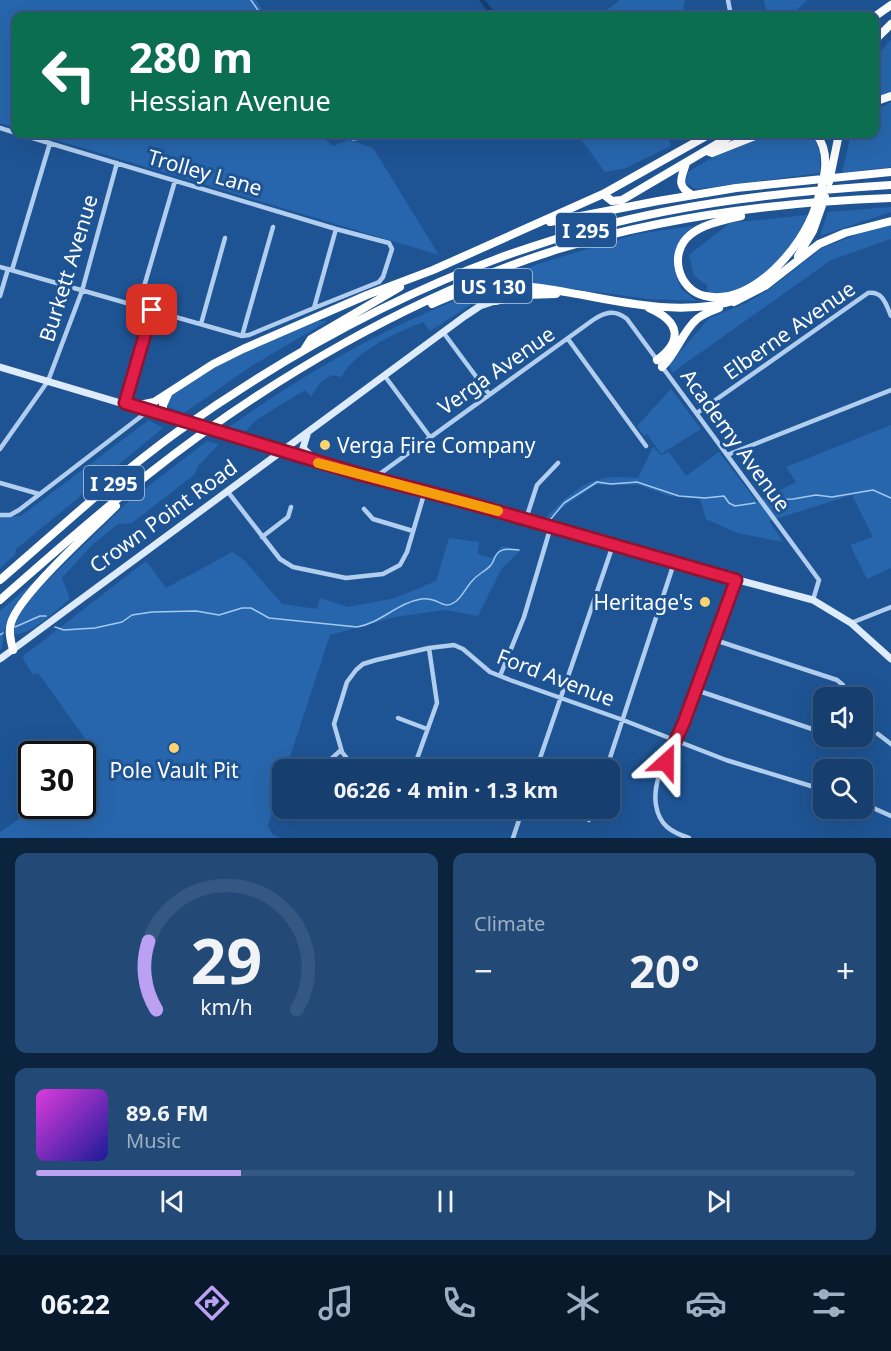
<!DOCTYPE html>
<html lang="en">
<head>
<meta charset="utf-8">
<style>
	body { margin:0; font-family:"Noto Sans",sans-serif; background:#234a77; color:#f1f3f6; height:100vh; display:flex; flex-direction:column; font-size:22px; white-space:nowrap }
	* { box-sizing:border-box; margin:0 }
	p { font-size:20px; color:#9eafc3 }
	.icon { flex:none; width:33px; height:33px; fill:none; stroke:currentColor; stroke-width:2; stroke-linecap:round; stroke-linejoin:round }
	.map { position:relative; height:838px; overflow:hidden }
	.sheet { display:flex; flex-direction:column; gap:15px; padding:15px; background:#0c233d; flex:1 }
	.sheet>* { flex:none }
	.banner { position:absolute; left:12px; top:12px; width:867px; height:126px; border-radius:12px; box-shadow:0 6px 24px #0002,0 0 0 2px #355882; background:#0b6e4f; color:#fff; overflow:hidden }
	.buttons { position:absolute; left:813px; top:687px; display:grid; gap:12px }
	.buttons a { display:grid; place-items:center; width:60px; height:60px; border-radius:12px; background:#163f6f; box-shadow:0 6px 24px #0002,0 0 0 2px #355882; font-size:30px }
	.speed { position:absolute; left:18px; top:741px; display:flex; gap:12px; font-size:30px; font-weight:700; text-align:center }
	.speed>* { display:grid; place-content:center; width:78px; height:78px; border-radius:50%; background:#163f6f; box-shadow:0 6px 24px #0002,0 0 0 2px #355882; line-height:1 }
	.speed .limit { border:3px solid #111; border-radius:9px; background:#fff; color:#111 }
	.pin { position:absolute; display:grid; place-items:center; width:51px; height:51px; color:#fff; margin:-26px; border-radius:12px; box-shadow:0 3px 9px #0006 }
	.me { position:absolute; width:66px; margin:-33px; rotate:24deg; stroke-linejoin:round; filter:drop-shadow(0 0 4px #0008) }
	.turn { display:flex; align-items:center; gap:21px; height:126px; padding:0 18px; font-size:27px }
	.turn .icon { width:78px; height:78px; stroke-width:2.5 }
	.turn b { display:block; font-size:42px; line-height:51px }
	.big { font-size:45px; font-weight:700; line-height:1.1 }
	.sheet .tile { flex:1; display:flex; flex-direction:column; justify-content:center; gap:9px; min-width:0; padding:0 21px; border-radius:12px; background:#234a77 }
	.sheet .dial { align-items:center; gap:0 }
	.dial svg { height:156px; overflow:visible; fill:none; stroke:#355882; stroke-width:7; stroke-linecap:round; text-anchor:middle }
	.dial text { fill:#f1f3f6; stroke:none }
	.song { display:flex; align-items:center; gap:18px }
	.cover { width:72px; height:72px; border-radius:9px; background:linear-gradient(135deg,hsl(300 70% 55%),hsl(240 70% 35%)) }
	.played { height:6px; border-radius:3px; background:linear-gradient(90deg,#bca0f2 25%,#355882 25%) }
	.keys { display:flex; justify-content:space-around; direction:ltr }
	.heat { display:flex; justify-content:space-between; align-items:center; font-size:33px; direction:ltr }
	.sheet .tiles { flex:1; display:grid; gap:15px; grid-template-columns:1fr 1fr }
	.tile:last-child { grid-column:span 2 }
	.trip { position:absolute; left:272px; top:759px; width:348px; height:60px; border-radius:12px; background:#163f6f; box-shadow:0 6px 24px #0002,0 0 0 2px #355882; font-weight:700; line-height:60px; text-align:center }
	.tab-bar { display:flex; height:96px; justify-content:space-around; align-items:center; background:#09192c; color:#9eafc3 }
	.tab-bar .icon { width:42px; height:42px }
	.tab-bar .on { color:#bca0f2 }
	.tab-bar b { font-size:27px; color:#f1f3f6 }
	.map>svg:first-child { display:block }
</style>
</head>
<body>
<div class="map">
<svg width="891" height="838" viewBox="0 0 891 838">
	<rect width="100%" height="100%" fill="#1e5494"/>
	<path fill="#2766ad" d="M0 0H256L266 16H16V128L0 123Z
		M620 0H685L682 16H599Z
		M764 0H807L797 10 798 16H767Z
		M891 40V93L875 100C875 72 870 60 891 40Z
		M891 102V167L842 173 851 134H874L875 110Z
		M36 134H318L333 146 349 140 373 148 439 255Z
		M577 134H667L671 146 626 168 605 172Z
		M770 134H812L820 151V173L696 189 685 183 688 172 721 152Z
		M891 207V212L820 236 828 212Z
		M808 215C787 257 759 291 708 295L707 285 694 276 689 255 730 223Z
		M891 225V239L831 260 672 373 669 365 709 318 746 303 767 291 822 248 864 232Z
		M693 226 676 247 674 268 681 289 697 301 649 299 499 279 544 262 637 234Z
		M481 291 484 296 430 331 423 322C395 333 357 350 341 377L332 375 320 383 311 397 305 390 256 420 246 431 229 427C307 372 391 323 481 291Z
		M316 321H328L253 365 184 413 166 406 172 394 226 361Z
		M671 389 701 429 661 454 647 434 644 436 637 426Z
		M149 420 163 428 16 549 15 555 0 568V517L21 516Z
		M891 425V568L867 579 850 545 873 537 852 495 769 521 783 542 737 533 706 519 700 499 669 496 639 485H596L566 505 549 521 544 519C560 504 578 483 601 479 612 476 626 478 638 478L653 447 661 455 669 452 686 476 719 452 757 502 796 482 786 467Z
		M207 441 219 444 198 466 195 474 132 523 118 524 92 545 62 578 70 599C57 609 30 637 13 634L17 615 28 600 50 578 128 502Z
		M449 538 479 542 478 554 492 558 502 546 521 550 502 568 478 616 445 610 395 617 330 635 286 769 282 770V782L268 826 273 835 281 838H0V832L38 806H82L83 769C91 762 94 755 89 744L38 673 33 675 22 657 146 561 166 588 232 552 244 560 282 604 317 609 320 598 348 607 395 598 436 581Z
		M40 576C17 603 5 611 2 648L0 650V611Z"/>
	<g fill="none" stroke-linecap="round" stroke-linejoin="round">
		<path stroke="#a4c9f0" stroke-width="1.5" d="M251 0 262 16
			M345 134 353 140 360 139 368 134
			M767 500 793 499 816 495 832 497 873 490 891 498
			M550 520 564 503 597 482 611 484 637 482 679 496 705 498 724 496 729 503 735 506 755 503
			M15 627 40 616H46
			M55 627 64 630 95 628 122 622 132 615 152 612 196 611 219 615 242 608H251L269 618 357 627C381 623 397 603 421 599 439 596 442 611 455 602 463 596 466 587 473 580 478 574 486 571 491 565 493 563 494 559 495 557 501 546 509 550 519 550
			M0 635 3 633"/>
		<path stroke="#143e73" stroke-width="5" d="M482 0 494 16"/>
		<path stroke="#b1ceef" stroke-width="4.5" d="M728 0 731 16
			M0 128 16 133
			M19 134 336 229 389 243 392 249 383 277 379 282 314 308
			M0 267 242 336 249 335 314 308 336 229
			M12 270 50 143
			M0 296 8 269
			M138 307 175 181
			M201 324 225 238
			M443 332 489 394
			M242 336 273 227
			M568 339 646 446
			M384 375 430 437
			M125 403 152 310
			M697 413 868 293C883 291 886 304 891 316
			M0 449 48 381 82 291 117 163
			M727 455 891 390
			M374 478 593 320C605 312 615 309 627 319L819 580 813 600
			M0 483 39 494
			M228 492 280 559 293 567 346 578 383 574 400 565 407 552 425 491
			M364 509 373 519 413 531
			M0 515H10L19 510 148 411
			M526 519 537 485 558 463
			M262 537 288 517 291 507
			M851 623 891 607
			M715 640 837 680 843 685 844 698
			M500 676 524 617 551 526
			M696 690 824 733
			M398 718 427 729
			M878 734 891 744
			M319 770 341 750
			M360 770 352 765 342 752 334 724 347 682 356 670 363 664 376 660 429 648 454 645 463 649 490 672 510 680 623 720 726 760 824 790
			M413 770 437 703 429 648
			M536 770 613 545
			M606 770 674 563
			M862 803 891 816
			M589 820 592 808
			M513 838 523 808
			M689 838C671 832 659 825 656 805 651 776 675 745 685 719 703 673 720 627 736 580"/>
		<path stroke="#deebfb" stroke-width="7" d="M0 367 359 474 458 500 674 563 813 600 851 623 891 659
			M307 435 303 448 315 460
			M0 659 465 316 480 306 495 301"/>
		<path stroke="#fff" stroke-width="8" d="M874 17 891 5
			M874 41 891 24
			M874 102 891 96
			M707 151 712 153 760 134
			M686 163C682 178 675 185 692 195
			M829 182 839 134
			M603 194 612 201 622 200 734 134
			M741 216C725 220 703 224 690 235 668 253 678 290 705 296 753 306 802 247 815 208 823 184 833 155 816 134
			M550 222 658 201 736 188 891 172
			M798 256 813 231 825 197
			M495 301 525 295 556 294
			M734 302 765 286 819 244 845 233 891 221
			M432 304C446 298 460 291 475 288 511 281 547 289 583 295 633 305 688 315 737 300
			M649 308C679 321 684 340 657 360
			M304 350 311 339 400 287
			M662 367C677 353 682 332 697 319 703 314 711 311 719 308
			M135 406 154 402 213 364 243 349 367 295 433 270 603 194 710 134
			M163 415V405L168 394
			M0 580C58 530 115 477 177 432 304 342 443 268 594 228 690 202 792 191 891 185
			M0 600C48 558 96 515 146 476 266 381 412 295 559 249 666 216 779 202 891 198
			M13 650C11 641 8 632 11 623 19 595 93 529 116 506"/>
	</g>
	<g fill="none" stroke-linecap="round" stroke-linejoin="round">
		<defs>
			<path id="route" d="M152 310 125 403 359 474 458 500 736 580 684 722 666 762"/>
		</defs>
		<use href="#route" stroke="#92132f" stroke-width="15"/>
		<use href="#route" stroke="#e11d48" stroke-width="10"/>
		<path stroke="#f59e0b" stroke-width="10" d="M318 463 498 511"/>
	</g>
	<g fill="#fdd270" stroke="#1e5494" stroke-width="2">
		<circle cx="325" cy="445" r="6"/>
		<circle cx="705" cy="602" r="6"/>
		<circle cx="174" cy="748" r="6"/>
	</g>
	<g text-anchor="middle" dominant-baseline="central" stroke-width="6" stroke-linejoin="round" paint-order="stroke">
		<g fill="#1e5494" stroke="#bcccdf" stroke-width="1.5">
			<rect x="556" y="213" width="60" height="34" rx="4.5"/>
			<rect x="454" y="269" width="78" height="34" rx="4.5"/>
			<rect x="84" y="466" width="60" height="34" rx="4.5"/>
		</g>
		<g font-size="20" font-weight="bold" fill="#fff">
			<text x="586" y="230">I 295</text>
			<text x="493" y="286">US 130</text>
			<text x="114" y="483">I 295</text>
		</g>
		<g font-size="21" fill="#fff" stroke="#1e5494">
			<text transform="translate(205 172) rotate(16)">Trolley Lane</text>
			<text transform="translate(68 268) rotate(-73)">Burkett Avenue</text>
			<text transform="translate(789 330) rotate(-35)">Elberne Avenue</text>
			<text transform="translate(496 370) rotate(-35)">Verga Avenue</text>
			<text transform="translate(736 440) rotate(54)">Academy Avenue</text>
			<text transform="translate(163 516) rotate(-36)">Crown Point Road</text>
			<text transform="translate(556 677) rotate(21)">Ford Avenue</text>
		</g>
		<g font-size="21" fill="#fff" stroke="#1e5494" text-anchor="start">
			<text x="337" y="445">Verga Fire Company</text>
			<text x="693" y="602" text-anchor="end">Heritage's</text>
			<text x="174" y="770" text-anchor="middle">Pole Vault Pit</text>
		</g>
	</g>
</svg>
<div class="buttons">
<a><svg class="icon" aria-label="sound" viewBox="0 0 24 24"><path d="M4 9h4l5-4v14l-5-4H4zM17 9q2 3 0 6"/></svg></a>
<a><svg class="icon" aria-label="search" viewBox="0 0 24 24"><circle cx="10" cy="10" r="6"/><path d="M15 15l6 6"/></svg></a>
</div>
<div class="speed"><div class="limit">30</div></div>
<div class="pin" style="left:152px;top:310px;background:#d93025"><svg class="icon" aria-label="arrive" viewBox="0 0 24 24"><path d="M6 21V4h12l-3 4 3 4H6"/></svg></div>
<svg class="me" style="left:666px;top:762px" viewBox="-20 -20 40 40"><path d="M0-17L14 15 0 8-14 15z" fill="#e11d48" stroke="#fff" stroke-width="4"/></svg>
<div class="trip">06:26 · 4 min · 1.3 km</div>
<div class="banner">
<div class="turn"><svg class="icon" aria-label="left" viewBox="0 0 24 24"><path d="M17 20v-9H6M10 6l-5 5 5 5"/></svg><div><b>280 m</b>Hessian Avenue</div></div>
</div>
</div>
<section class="sheet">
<div class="tiles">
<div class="tile dial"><svg viewBox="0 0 100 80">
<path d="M14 69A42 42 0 1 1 86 69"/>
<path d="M14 69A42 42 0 0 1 10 34" stroke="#bca0f2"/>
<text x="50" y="56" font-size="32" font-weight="700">29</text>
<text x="50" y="72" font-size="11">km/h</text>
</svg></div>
<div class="tile"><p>Climate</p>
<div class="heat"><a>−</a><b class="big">20°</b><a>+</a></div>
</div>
<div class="tile">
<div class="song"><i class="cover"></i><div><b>89.6 FM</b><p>Music</p></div></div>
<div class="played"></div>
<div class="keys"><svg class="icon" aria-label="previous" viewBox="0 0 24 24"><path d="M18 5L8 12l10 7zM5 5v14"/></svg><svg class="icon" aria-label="pause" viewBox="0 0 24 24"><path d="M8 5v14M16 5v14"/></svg><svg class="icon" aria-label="next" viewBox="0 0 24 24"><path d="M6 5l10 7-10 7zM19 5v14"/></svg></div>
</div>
</div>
</section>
<nav class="tab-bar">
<b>06:22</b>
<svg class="icon on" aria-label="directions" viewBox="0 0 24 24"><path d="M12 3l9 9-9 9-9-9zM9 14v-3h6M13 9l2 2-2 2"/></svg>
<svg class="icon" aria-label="music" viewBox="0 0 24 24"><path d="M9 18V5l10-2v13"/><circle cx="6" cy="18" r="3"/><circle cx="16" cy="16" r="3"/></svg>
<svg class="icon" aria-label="phone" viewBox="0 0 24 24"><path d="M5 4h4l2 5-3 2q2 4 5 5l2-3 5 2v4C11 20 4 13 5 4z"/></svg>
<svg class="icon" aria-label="climate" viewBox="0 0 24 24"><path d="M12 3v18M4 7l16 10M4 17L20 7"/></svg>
<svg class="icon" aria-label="car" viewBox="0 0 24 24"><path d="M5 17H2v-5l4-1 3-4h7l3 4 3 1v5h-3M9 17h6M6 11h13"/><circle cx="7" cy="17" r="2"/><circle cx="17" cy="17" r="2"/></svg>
<svg class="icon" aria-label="filters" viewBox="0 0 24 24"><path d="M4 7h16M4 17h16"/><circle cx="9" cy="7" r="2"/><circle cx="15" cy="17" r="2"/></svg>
</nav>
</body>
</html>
